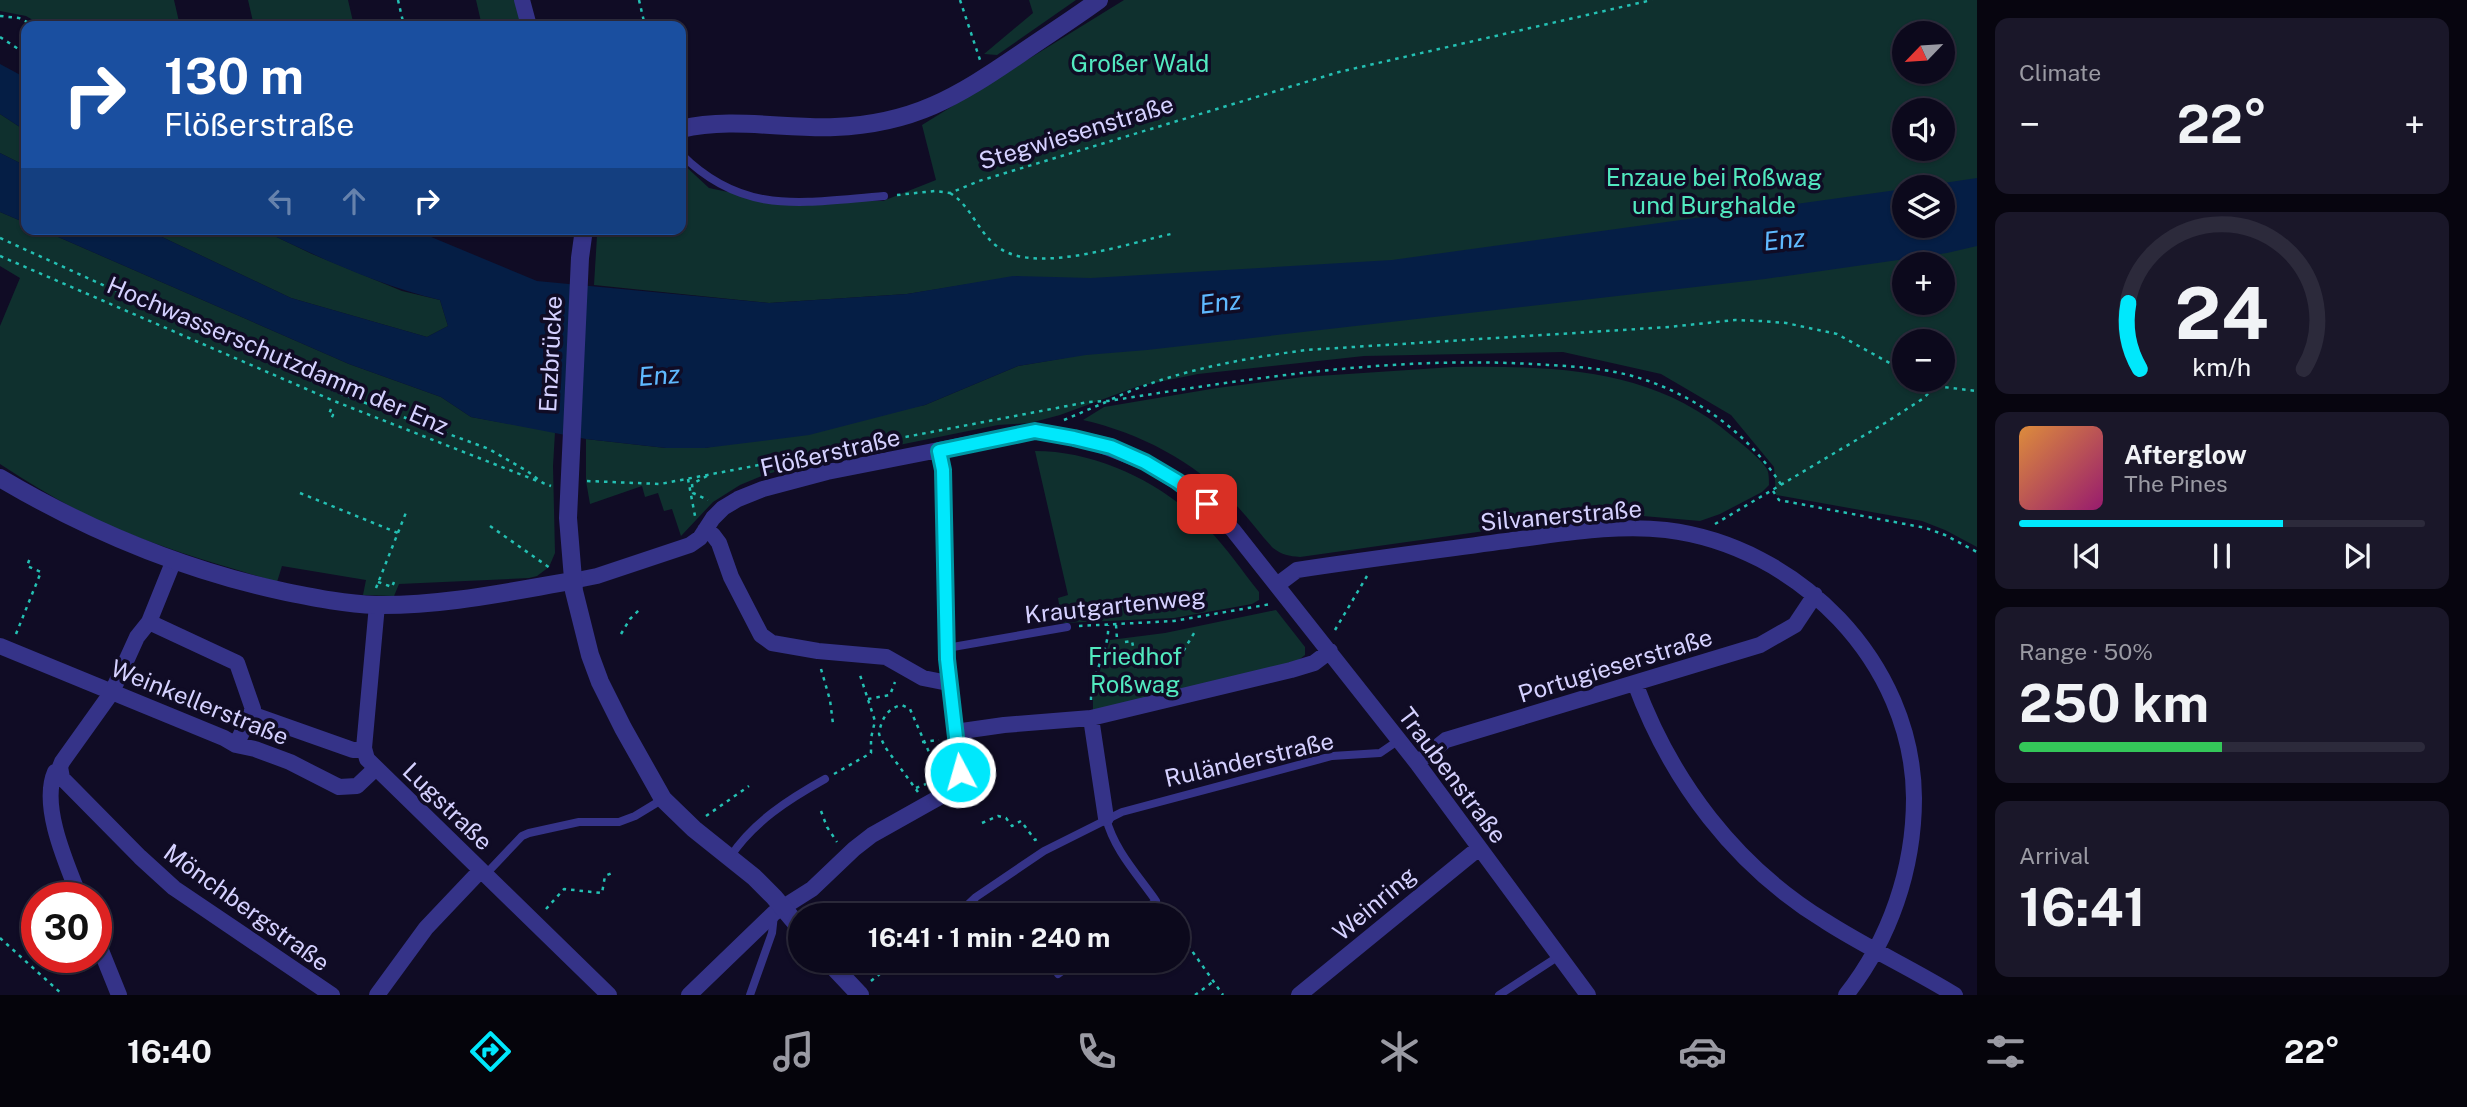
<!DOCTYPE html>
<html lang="en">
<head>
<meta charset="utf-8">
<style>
	body { margin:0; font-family:"Public Sans",sans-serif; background:#1a1729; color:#f1f3f6; height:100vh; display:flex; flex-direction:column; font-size:26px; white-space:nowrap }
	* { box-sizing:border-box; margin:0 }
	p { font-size:23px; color:#9a9aa3 }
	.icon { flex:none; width:38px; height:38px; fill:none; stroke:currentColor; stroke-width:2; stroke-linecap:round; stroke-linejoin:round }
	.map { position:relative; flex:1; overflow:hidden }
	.details { display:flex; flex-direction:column; gap:18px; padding:18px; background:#07050f; width:490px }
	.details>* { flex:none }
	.guide { position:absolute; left:21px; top:21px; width:665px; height:214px; border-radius:14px; box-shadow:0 2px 5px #0004,0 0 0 2px #2c2a3b; background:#1a4fa0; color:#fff; overflow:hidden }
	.needle { width:46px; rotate:245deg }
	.fabs { position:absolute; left:1892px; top:21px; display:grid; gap:14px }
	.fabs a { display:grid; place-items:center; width:63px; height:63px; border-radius:50%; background:#0c091c; box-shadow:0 2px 5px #0004,0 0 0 2px #2c2a3b; font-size:35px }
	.speed { position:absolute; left:21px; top:882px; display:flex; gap:14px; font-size:35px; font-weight:700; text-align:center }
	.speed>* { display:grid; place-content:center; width:91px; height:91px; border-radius:50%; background:#0c091c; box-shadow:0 2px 5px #0004,0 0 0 2px #2c2a3b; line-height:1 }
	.speed .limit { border:10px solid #d22; background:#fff; color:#111 }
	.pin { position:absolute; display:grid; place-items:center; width:60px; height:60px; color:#fff; margin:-30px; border-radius:14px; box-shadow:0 4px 10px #0006 }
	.me { position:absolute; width:77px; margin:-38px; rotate:354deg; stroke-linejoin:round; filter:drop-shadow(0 0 5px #0008) }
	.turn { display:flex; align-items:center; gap:24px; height:147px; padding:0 28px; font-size:32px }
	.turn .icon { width:91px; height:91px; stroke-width:2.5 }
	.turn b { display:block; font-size:49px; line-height:60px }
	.lanes { display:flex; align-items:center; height:66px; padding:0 28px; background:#0003; justify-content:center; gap:35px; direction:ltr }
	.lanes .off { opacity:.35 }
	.big { font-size:52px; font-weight:700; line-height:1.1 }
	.details .widget { flex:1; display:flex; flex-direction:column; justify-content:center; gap:10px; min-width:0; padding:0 24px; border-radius:14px; background:#1a1729 }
	.details .dial { align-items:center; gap:0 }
	.dial svg { height:182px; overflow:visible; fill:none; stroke:#2c2a3b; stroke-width:7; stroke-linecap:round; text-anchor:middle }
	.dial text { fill:#f1f3f6; stroke:none }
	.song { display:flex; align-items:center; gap:21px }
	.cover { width:84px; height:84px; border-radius:10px; background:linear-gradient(135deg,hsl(30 70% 55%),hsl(320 70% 35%)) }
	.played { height:7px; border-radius:4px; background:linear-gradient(90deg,#00e8fc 65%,#2c2a3b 65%) }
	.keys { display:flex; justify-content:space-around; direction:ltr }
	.heat { display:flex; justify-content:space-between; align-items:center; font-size:38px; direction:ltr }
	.charge { height:10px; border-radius:5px; background:linear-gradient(90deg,#34c759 50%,#2c2a3b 0) }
	.trip { position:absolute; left:788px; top:903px; width:402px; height:70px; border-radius:35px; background:#0c091c; box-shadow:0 2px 5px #0004,0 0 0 2px #2c2a3b; font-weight:700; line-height:70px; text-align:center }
	.dock { display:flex; height:112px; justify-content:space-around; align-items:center; background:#05040b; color:#9a9aa3 }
	.dock .icon { width:49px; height:49px }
	.dock .selected { color:#00e8fc }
	.dock b { font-size:32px; color:#f1f3f6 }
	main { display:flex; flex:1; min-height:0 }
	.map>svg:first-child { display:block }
</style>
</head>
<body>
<main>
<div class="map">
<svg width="1977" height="995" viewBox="0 0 1977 995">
	<rect width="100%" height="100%" fill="#100c25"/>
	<path fill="#0f302e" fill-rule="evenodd" d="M0 0H174L180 26H43L26 16 0 11Z
		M248 0H348L354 26H254Z
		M476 0H516L521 26H482Z
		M1029 0H1076L997 55 984 54 1033 13Z
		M1124 0H1977V547L1945 530 1922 521 1776 495 1774 467 1731 415 1661 374 1563 352 1364 356 1198 374 1139 386 1060 415 1030 423 998 425 800 465 764 475 740 485 713 502 681 536 672 509 664 511 658 493 645 497 642 486 590 504 586 481V439L666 448H705L925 405 1018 366 1065 358 1019 276 907 294 769 303 594 285 597 236 600 229H681V162L709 188 752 197 803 201H883L936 180 922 125ZM1904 33H1942V72H1904ZM1904 110H1942V149H1904ZM1904 187H1942V226H1904ZM1904 264H1942V303H1904ZM1904 341H1942V380H1904Z
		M0 114 26 131V166L0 153Z
		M0 212 26 223V229H40L349 364 441 397 471 417 555 432 553 466 555 553 549 567 537 576 529 578 399 584 394 596 363 595 366 580 282 566 277 582C221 565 163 549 108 525 70 508 35 487 0 464V326L20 278 0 266Z
		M145 229H260L312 254 402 291 440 300 448 326 427 337 291 298Z
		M1453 367C1553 366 1652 367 1732 436 1741 443 1761 459 1767 469 1769 473 1769 480 1769 485L1762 492 1720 514 1700 521 1643 516H1621L1528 525 1300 557C1289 556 1282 555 1273 548 1259 533 1248 517 1234 503 1193 461 1140 433 1083 420L1104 407 1217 388 1303 377Z
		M1035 451C1099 451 1164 484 1208 529 1227 548 1242 571 1259 592V600L1252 604 1174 618 1062 623 1058 598 1068 595Z
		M1276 610 1305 647V655L1296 662 1093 712V692L1110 640 1165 633Z"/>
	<path fill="#051e45" d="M0 64 26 78V131L0 114Z
		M0 153 26 166V223L0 212Z
		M1977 178V246L1947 253 1765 279 1147 350 1086 355 1018 366 925 405 809 435 705 448H666L586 439 471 417 441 397 349 364 40 229H145L291 298 427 337 448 326 440 300C377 285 318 257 260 229H412L537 281 769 303 907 294 1013 276 1091 278 1392 260 1904 189V226H1942V187H1917Z"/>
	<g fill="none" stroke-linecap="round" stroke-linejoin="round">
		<path stroke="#24c0b3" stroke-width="2.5" stroke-dasharray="3.5 5" stroke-linecap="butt" d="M398 0 404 26
			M639 0 645 26
			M960 0 980 60
			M0 16 19 18 35 26
			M0 37 26 54
			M950 193C972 206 979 236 1001 249 1039 274 1129 243 1171 234
			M897 195 935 191 950 193 979 181 1339 72 1652 0
			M0 238 344 395 489 449 527 471 543 483 551 486
			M0 256 334 401 540 482
			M1921 380 1935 386 1977 391
			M1112 399C1173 371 1240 359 1306 350L1669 327 1735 320 1761 321 1786 323 1837 334 1904 371
			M331 409 329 414 333 415 331 419
			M1064 420 1106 402
			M707 476 692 484 693 493 708 500
			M688 479 695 516
			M587 481 660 484 1088 402 1108 401C1248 379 1388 356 1531 364 1566 366 1601 367 1636 377 1696 395 1748 433 1782 486
			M1773 491 1779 500 1926 528 1945 535 1977 552
			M300 493 398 533
			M1715 524 1885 423 1924 398 1935 386
			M490 526 550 568
			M378 582 392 587 394 582
			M376 588 407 510
			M1116 625 1117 639
			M1079 626 1174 621 1271 604
			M1335 630 1367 576
			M16 634 41 572 27 566 30 558
			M621 634 630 619 641 608
			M1125 642 1132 641 1137 668
			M1179 658 1196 630
			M821 669 830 700 833 724
			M868 699 890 695 895 682
			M1091 700C1091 674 1110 650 1108 625
			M922 742 939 740
			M834 774 871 753V738L875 721 859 672
			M916 788 926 784
			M918 792 885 747 879 734C881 720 887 708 902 705L910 709 939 775
			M821 811 827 827 837 842
			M706 816 749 786
			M982 823 998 816 1006 818 1012 826 1021 821 1035 840 1037 839
			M546 909 564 889 602 893 605 876 612 873
			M1178 931 1223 995
			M0 938 63 995
			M871 981 896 961
			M1195 995 1214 981"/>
		<path stroke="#353388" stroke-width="8" d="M681 154C744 217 804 202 884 196
			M947 648 1067 627
			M1106 818C1114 850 1138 875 1156 901L1138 915
			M730 857C753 822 789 799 825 779
			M485 875 522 836 529 833 579 822H619L635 816 663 799
			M957 915 976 897 1044 851 1122 812 1332 756 1380 753 1399 740
			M947 961H948
			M1058 974 1076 961
			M750 995 772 933 774 915
			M1499 995 1559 956"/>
		<path stroke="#353388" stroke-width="16" d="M522 0 529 26
			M705 530 713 535 719 543 731 577 761 635 772 643 818 651 886 657 923 678 948 683
			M174 560 149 622 137 637 112 692 62 762 60 767 62 778 140 857 174 888 332 995
			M572 581 597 576 690 545 700 538 713 518 723 508 738 499 763 489 827 472 1035 431 1093 442 1145 462 1193 492 1233 530 1417 763 1588 995
			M1277 585 1297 570C1369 559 1441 550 1513 540 1562 534 1616 524 1666 530 1798 546 1913 662 1914 798 1914 869 1890 939 1846 995
			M377 605 364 748 367 759 609 995
			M149 622 237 663 253 709 236 745
			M0 646 224 738 236 745 255 749 290 762 339 787 357 786 376 768
			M1635 683C1671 781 1735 866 1825 921 1867 948 1913 969 1955 995
			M251 714 353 750H364
			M1091 718 1106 818
			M955 732 1004 725 1091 718 1291 670 1314 663 1330 651
			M1417 763 1446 740 1760 645 1795 625 1815 595
			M60 772H55C40 806 67 865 80 898
			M96 938 119 995
			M377 995 426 928 481 870
			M689 995 774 913 812 889 854 849 872 835 945 794 958 781 959 761 947 658 943 470 939 451
			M1299 995 1479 848"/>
		<path stroke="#353388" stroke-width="18" d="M681 129C731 117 784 129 835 127 913 124 957 97 1020 54 1046 36 1073 19 1099 0
			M584 229 580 258 568 518 574 591 590 655 600 682 623 728 663 799 694 829 754 877 774 897 800 928
			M0 478C91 532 183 570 286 592 316 598 346 604 376 605 442 606 507 592 572 581
			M828 961 860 995"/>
	</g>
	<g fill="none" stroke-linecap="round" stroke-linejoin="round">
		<defs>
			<path id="route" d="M960 772 947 659 943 470 939 451 1035 431 1074 438 1111 447 1145 462 1177 481 1207 504"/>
		</defs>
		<use href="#route" stroke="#0097a4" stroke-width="18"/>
		<use href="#route" stroke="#00e8fc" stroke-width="12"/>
	</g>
	<g text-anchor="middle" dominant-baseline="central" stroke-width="7" stroke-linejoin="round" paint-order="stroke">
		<g font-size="24" fill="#52e9c0" stroke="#100c25">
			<text x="1140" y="63">Großer Wald</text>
			<text x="1714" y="177">Enzaue bei Roßwag<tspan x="1714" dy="28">und Burghalde</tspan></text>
			<text x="1135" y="656">Friedhof<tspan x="1135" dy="28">Roßwag</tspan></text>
		</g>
		<g font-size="24" fill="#d5d1ff" stroke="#100c25">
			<text transform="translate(1076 132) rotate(-17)">Stegwiesenstraße</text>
			<text transform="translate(550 354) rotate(-87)">Enzbrücke</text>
			<text transform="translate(278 355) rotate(23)">Hochwasserschutzdamm der Enz</text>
			<text transform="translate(830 452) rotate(-13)">Flößerstraße</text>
			<text transform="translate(1561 515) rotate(-5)">Silvanerstraße</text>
			<text transform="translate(1115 605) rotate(-6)">Krautgartenweg</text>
			<text transform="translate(1615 665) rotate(-17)">Portugieserstraße</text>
			<text transform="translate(200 702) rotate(22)">Weinkellerstraße</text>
			<text transform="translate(1249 759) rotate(-13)">Ruländerstraße</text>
			<text transform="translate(1453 775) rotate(53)">Traubenstraße</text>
			<text transform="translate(448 806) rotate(44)">Lugstraße</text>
			<text transform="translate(1374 903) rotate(-40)">Weinring</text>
			<text transform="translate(247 907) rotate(36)">Mönchbergstraße</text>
		</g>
		<g font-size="26" font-style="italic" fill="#5fb9ff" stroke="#100c25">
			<text transform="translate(1784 239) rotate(-6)">Enz</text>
			<text transform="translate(1220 302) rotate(-7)">Enz</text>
			<text transform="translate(659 375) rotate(-4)">Enz</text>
		</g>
	</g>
</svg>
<div class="fabs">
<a><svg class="needle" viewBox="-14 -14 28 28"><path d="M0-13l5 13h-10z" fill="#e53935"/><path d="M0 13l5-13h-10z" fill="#9a9aa3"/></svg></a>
<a><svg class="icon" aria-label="sound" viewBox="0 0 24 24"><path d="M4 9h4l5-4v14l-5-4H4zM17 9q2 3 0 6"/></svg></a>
<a><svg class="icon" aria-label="layers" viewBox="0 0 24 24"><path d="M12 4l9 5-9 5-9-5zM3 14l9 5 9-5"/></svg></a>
<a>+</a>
<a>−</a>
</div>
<div class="speed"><div class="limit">30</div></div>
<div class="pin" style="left:1207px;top:504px;background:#d93025"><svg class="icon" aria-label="arrive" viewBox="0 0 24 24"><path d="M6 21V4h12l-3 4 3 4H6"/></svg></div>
<svg class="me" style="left:960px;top:772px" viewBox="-20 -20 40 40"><circle r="17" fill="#00e8fc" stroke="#fff" stroke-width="3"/><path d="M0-11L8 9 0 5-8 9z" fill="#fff"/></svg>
<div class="trip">16:41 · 1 min · 240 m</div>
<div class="guide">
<div class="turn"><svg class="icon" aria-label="right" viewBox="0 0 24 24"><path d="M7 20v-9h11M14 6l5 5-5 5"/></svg><div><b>130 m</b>Flößerstraße</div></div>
<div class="lanes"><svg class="icon off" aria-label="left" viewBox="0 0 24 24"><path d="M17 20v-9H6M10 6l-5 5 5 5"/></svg><svg class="icon off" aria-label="ahead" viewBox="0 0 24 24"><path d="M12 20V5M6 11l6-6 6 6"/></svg><svg class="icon" aria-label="right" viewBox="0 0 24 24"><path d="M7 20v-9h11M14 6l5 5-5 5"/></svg></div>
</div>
</div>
<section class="details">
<div class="widget"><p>Climate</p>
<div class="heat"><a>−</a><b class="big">22°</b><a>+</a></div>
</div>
<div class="widget dial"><svg viewBox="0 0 100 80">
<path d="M14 69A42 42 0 1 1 86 69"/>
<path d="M14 69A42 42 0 0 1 9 40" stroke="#00e8fc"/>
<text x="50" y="56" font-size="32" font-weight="700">24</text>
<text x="50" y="72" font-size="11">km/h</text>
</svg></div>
<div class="widget">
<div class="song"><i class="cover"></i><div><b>Afterglow</b><p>The Pines</p></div></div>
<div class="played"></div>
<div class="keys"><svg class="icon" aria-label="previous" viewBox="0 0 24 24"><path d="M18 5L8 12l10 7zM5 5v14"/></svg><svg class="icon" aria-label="pause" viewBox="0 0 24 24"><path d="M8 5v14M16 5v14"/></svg><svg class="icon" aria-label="next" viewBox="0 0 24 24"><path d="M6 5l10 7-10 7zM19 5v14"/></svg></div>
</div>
<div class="widget"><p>Range · 50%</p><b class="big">250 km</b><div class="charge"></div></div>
<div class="widget"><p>Arrival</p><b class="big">16:41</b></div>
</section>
</main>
<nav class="dock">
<b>16:40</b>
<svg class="icon selected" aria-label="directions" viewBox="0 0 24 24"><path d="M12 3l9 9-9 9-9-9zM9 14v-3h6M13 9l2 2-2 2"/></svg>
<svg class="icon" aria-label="music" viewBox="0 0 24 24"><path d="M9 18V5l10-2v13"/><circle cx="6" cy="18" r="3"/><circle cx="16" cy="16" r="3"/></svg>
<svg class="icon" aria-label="phone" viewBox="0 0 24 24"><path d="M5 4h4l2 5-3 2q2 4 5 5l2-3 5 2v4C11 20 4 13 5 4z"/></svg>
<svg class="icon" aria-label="climate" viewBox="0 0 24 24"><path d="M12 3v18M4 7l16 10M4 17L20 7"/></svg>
<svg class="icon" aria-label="car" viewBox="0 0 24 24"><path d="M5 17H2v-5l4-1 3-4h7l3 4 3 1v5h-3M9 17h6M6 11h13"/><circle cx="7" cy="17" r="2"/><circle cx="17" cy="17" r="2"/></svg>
<svg class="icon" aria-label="filters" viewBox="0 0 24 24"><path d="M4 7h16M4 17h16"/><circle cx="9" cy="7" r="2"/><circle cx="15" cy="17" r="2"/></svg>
<b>22°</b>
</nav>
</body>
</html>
